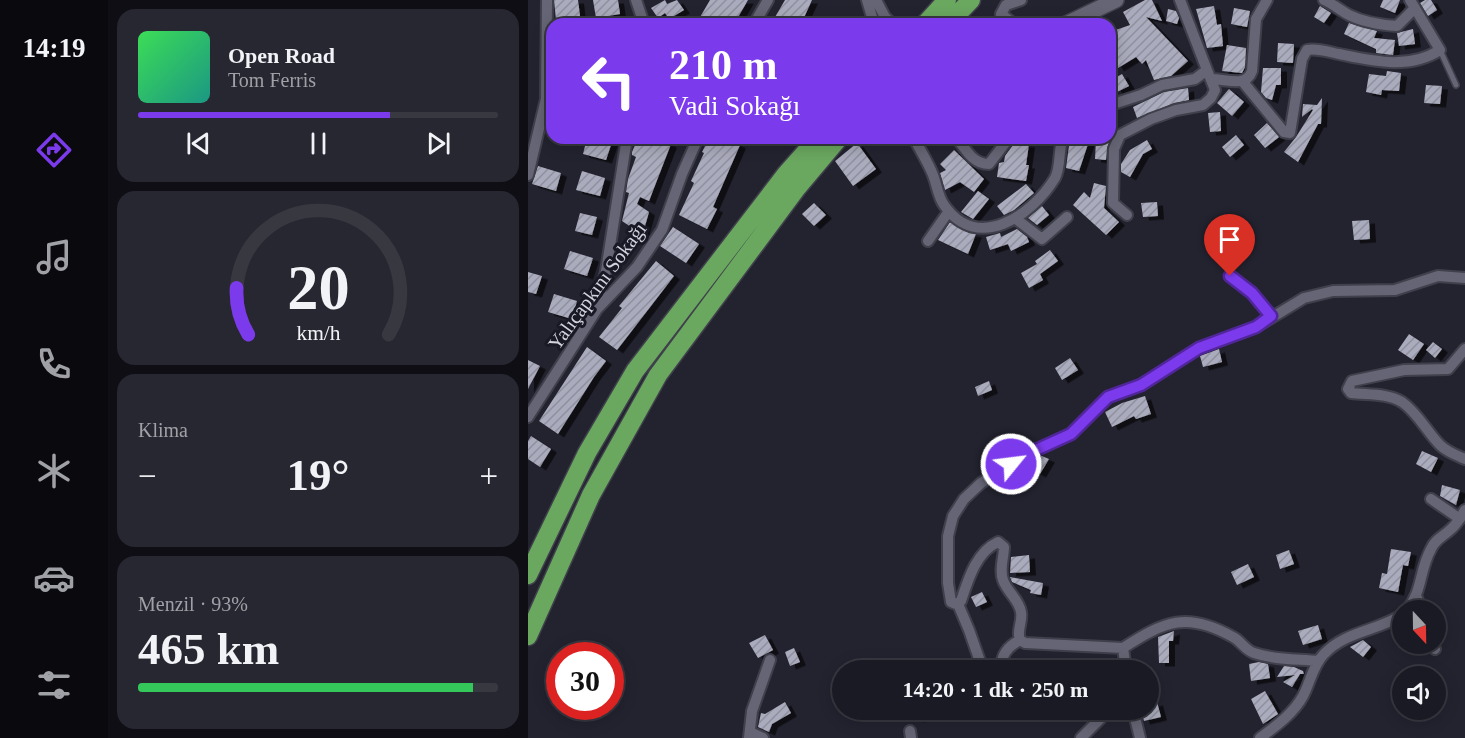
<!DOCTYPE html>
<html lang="tr">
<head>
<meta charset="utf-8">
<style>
	body { margin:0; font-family:Georgia,serif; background:#272731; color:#f1f3f6; height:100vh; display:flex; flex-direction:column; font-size:22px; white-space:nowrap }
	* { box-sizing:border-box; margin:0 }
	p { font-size:20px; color:#9fa1a6 }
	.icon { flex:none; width:33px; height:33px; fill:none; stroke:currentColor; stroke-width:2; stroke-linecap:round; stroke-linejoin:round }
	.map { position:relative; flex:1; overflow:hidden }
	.details { display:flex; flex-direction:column; gap:9px; padding:9px; background:#0e0e14; width:420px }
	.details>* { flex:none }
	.hud { position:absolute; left:18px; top:18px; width:570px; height:126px; border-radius:18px; box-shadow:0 3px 15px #0003,0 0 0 2px #383841; background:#7c3aed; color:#fff; overflow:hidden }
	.needle { width:39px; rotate:158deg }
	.tools { position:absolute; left:864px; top:600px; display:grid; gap:12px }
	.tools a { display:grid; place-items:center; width:54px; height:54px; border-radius:50%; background:#1a1a24; box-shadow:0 3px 15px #0003,0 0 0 2px #383841; font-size:30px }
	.speed { position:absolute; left:18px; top:642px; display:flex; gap:12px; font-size:30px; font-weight:700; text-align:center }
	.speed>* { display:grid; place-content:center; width:78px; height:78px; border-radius:50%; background:#1a1a24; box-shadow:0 3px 15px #0003,0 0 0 2px #383841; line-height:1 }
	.speed .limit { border:9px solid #d22; background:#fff; color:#111 }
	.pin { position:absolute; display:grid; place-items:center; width:51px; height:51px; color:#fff; margin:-62px -26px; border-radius:50% 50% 50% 0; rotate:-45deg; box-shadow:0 0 6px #0007 }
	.pin .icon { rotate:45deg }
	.me { position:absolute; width:66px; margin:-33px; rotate:61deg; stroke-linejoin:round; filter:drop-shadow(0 0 4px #0008) }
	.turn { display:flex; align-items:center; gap:21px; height:126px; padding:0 24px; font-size:27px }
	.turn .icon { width:78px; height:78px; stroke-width:2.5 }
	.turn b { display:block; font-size:42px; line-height:51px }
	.big { font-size:45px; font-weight:800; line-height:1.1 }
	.details .widget { flex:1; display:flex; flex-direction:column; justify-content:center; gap:9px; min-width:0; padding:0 21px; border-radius:18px; background:#272731 }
	.details .dial { align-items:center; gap:0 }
	.dial svg { height:156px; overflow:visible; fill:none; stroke:#383841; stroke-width:7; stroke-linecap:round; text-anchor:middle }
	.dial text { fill:#f1f3f6; stroke:none }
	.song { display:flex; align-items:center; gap:18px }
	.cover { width:72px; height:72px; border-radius:9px; background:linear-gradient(135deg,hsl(130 70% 55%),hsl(170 70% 35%)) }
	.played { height:6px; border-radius:3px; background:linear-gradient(90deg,#7c3aed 70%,#383841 70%) }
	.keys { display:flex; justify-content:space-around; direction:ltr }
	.heat { display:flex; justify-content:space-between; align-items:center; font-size:33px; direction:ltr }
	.charge { height:9px; border-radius:4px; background:linear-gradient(90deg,#34c759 93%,#383841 0) }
	.trip { position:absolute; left:304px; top:660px; width:327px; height:60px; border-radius:30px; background:#1a1a24; box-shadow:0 3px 15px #0003,0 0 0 2px #383841; font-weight:800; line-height:60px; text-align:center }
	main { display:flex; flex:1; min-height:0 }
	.tabs { display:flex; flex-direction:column; width:108px; justify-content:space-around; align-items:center; background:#0a0a0e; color:#9fa1a6 }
	.tabs .icon { width:42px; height:42px }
	.tabs .current { color:#7c3aed }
	.tabs b { font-size:27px; color:#f1f3f6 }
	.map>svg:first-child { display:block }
</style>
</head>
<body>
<main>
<nav class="tabs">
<b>14:19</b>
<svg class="icon current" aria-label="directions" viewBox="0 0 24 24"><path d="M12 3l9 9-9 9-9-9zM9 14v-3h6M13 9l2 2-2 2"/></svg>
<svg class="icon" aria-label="music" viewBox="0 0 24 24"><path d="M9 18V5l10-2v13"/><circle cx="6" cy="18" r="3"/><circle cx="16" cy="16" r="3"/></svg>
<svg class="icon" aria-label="phone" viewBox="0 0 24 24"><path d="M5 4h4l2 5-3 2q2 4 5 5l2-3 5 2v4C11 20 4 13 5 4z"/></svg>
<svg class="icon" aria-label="climate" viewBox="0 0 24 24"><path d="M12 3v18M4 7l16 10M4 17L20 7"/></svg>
<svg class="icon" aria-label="car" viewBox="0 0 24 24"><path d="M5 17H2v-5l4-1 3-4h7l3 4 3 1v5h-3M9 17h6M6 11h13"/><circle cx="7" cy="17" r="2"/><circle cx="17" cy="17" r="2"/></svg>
<svg class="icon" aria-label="filters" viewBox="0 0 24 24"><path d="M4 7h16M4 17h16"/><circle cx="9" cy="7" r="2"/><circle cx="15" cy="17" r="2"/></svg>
</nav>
<section class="details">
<div class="widget">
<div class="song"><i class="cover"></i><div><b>Open Road</b><p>Tom Ferris</p></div></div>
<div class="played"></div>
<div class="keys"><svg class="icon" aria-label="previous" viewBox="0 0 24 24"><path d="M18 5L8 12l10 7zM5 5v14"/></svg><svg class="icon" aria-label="pause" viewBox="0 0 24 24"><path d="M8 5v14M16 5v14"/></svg><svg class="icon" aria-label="next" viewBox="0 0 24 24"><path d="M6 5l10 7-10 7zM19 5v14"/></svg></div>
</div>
<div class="widget dial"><svg viewBox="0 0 100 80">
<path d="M14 69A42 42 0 1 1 86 69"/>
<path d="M14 69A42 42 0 0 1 8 45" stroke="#7c3aed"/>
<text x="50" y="56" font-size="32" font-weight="700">20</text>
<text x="50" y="72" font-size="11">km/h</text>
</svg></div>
<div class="widget"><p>Klima</p>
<div class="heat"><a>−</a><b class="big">19°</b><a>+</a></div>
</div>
<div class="widget"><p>Menzil · 93%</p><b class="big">465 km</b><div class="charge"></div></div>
</section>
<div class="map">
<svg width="937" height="738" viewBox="0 0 937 738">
	<defs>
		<pattern id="building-hatch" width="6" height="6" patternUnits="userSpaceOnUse" patternTransform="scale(1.5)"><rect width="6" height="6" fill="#aaabbc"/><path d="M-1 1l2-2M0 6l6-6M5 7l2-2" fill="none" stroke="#8f909e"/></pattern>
		<filter id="shadow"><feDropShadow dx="6" dy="3.5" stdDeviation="0" flood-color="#0009"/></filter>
	</defs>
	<rect width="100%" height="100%" fill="#232330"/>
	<path fill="url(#building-hatch)" filter="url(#shadow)" d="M26 0H50L52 16 28 20Z
		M65 0H90L92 14 68 18Z
		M137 0 139 4 149 0 156 10 141 19 137 13 130 18 123 8Z
		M182 0H220L206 24H168Z
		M257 0H284L273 24H243Z
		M617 0H624L634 21 618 17 660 61 643 76 626 80 618 60 614 64 608 57 590 68 582 55V32L602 25 595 12Z
		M855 0H872L867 13 852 7Z
		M897 0H903L909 10 900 16 892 3Z
		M686 6 689 25 693 24 695 46 679 48 668 9Z
		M792 6 803 13 796 23 786 17Z
		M706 8 722 11 719 27 703 24Z
		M640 9 648 11 651 18 649 24 638 21Z
		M821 23 849 31 846 38 867 40 865 55 848 53V49L816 34Z
		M885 29 887 44 871 46 869 33Z
		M750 43 766 44 765 63 749 62Z
		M699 45 718 48 717 67 714 73 694 71Z
		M735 68H753V85H748L744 100 738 98 733 92Z
		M859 71 873 73 871 91 854 90 853 95 838 92 841 74 858 76Z
		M594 74 601 86 589 92 583 80Z
		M898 85 914 86 912 104 896 103Z
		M660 88 661 100 646 103 609 118 605 107 636 92Z
		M701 89 716 102 704 116 689 103Z
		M794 98 793 124H790L770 162 756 152 768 137 785 110 784 109 774 117 775 104 789 105Z
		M692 112 693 131 682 132 680 113Z
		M739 123 751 137 737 148 726 135Z
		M708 135 716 145 702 157 694 147Z
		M59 138H70L84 142 78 160 55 154Z
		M110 138H126L143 144 121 201 112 197 109 204 121 212 115 233 109 231 94 221 101 193 98 192 100 179 108 157 104 155V152Z
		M181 138H198L212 145 185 207 189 209 179 229 151 215 166 183 163 181 176 153 174 152Z
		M542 138H562L551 171 538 168Z
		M568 139H582L579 148 578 160 567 159Z
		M619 140 624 149 615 154 602 177 593 172V164L602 150Z
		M487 142 501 144 498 165H501L498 181 469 177 471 163 476 162 477 156Z
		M329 143 348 169 325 186 307 161Z
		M426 150 456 179 446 192 432 182 417 190 412 173 418 170 412 164Z
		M10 166 33 173 28 191 4 184Z
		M54 171 77 178 72 196 48 190Z
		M566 183 578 186 576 208 591 222 578 235 545 205 556 192 562 198Z
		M498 184 506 193 486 210 476 215 469 206Z
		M450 191 461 199 445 219 433 212Z
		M629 202 630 216 615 217 613 203Z
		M286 203 298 215 286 226 274 214Z
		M514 206 521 215 509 225 500 218Z
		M52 213 69 217 64 235 47 231Z
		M841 220 842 239 826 240 824 221Z
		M422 222 441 233 448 234 440 254 410 240Z
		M145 227 171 244 158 263 132 246Z
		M489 229 499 237 501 242 483 251 480 244 462 250 458 237 472 233 473 237Z
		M522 250 530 261 512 274 515 280 501 288 493 273 509 264 507 261Z
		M42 251 65 258 59 276 36 269Z
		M128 261 146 276 89 350 71 337 94 308 91 306Z
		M0 272 14 276 8 294 0 292Z
		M26 294 49 301 44 319 20 312Z
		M881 334 896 344 885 360 870 350Z
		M905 342 914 349 907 358 898 350Z
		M59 347 78 361 66 377 30 434 11 421Z
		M691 349 694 362 675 367 672 356Z
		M542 358 550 370 534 380 527 368Z
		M0 360 12 366 0 389Z
		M461 381 464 390 450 396 447 387Z
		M617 396 623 414 608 419 606 416 584 427 577 412 594 403Z
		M3 436 23 449 12 467 0 459V441Z
		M894 451 910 458 903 472 888 464Z
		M514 456 521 459 512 474 498 466 500 462Z
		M914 485 932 490 928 505 912 496Z
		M863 549 883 552 880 566 875 565 870 592 851 588 854 573 859 574Z
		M761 550 766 564 752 569 748 555Z
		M501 555 502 572 482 573 483 557Z
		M720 564 726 577 709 585 703 572Z
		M482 577 515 583 513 595 502 593 503 590 484 582Z
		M454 592 459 602 448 607 443 597Z
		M790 625 794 639 775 645 770 631Z
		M646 631 645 641H641V663H631L630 637Z
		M237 635 245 650 230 658 221 643Z
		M835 640 843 647 835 657 822 647Z
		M266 648 272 662 262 666 257 652Z
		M731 662 740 664 742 678 723 681 721 664Z
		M756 666 766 667 775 671 776 674H772L764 687 755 682 767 675 749 677Z
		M737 691 750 714 735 724 723 699Z
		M257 702 263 713 244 724 241 732 230 727 233 713 237 714Z
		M629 702 633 717 616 721 613 710H621V704Z
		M364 710H393L391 719 364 713Z"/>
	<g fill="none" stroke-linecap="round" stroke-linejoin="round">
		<defs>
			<path id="lane" d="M912 50 928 85"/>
			<path id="street" d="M108 0 116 24
				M339 0 346 24
				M348 0 357 17 364 24
				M796 0C805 4 812 10 821 15 835 22 854 25 869 26L887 8
				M473 14 486 24
				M226 24 240 0
				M474 24 473 14 478 5 493 0
				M683 79C699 79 718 88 724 71L728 19 739 0
				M715 82 756 132 762 133 774 59 779 50C789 48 801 52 811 54 845 61 881 70 912 50L882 0
				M582 105 613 95 634 85 667 79 679 70 652 0
				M386 138C392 150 400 162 405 175 409 185 410 197 416 205 449 253 504 216 527 178 533 167 530 150 535 138
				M429 138C438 150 445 164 461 164L481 138
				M0 175 18 99 19 0
				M599 215 585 203 586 149 592 135 623 119 648 110 675 105 683 98 687 90 679 70
				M488 219 514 239 539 217
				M400 241 421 211
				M702 276 724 293 743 316
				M69 309 78 271 99 138
				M937 349 920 369 876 370 824 381 820 389 823 393C839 395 860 393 874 402 890 413 899 432 912 445 919 452 928 455 937 459
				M0 417 69 309 109 267 134 230 154 174 170 138
				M903 499 932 519
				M889 598 893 610
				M430 604 441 630 455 670
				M879 610C895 590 891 571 903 549 907 539 916 536 923 529 929 524 933 517 937 510
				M905 644 907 649
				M595 648 497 643 492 640C488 631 495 622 493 612 491 599 479 592 475 580 471 569 476 558 476 547L470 542C448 552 440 580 433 601L428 604 423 602 420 583V536L425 516 436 499 453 483 499 454 543 434 580 397 613 385 671 348 728 327 776 298 805 291 867 290 910 276 937 278
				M595 648C637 621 659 611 705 637 713 641 717 650 726 653 746 660 770 659 790 661
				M595 648 598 670
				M473 670C473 655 479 647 492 640
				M605 710 612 738
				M382 731 383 738
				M222 732 235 738
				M221 738 224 711 242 660
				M553 738 581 710
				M732 738C748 726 765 714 775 696 782 683 785 665 796 654 818 631 849 631 874 615"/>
			<path id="secondary" d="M538 24 588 0"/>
			<path id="highway" d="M397 24 419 0
				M420 24 443 0
				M0 575 59 453 107 371 258 174 290 138
				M0 636 63 495 130 375 269 188 311 138"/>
		</defs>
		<use href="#lane" stroke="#3f404b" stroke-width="8"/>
		<use href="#street" stroke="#3f404b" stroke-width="14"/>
		<use href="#secondary" stroke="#3f404b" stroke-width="18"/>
		<use href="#highway" stroke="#3f404b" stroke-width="21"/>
		<use href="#lane" stroke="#656575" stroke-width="5"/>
		<use href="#street" stroke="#656575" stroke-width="10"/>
		<use href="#secondary" stroke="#656575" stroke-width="15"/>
		<use href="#highway" stroke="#6aa75f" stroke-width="18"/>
	</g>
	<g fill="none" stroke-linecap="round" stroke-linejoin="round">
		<defs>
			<path id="route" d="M483 464 499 454 543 434 580 397 613 385 671 348 728 327 743 316 724 293 702 276"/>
		</defs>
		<use href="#route" stroke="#51269a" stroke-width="15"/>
		<use href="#route" stroke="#7c3aed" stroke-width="10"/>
	</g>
	<g text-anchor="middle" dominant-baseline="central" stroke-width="6" stroke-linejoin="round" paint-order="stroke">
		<g font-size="20" fill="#d2d3dc" stroke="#191926">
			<text transform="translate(69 286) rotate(-54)">Yalıçapkını Sokağı</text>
		</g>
	</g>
</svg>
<div class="tools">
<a><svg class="needle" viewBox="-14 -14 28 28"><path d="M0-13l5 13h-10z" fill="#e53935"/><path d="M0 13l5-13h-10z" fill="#9fa1a6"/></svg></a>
<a><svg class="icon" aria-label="sound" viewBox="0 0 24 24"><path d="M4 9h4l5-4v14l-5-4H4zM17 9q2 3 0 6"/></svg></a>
</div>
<div class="speed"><div class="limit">30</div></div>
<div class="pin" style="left:702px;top:276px;background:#d93025"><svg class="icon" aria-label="arrive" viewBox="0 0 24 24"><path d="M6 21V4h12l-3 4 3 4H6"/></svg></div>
<svg class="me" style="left:483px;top:464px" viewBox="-20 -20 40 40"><circle r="17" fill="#7c3aed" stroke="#fff" stroke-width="3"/><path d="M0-11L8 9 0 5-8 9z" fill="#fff"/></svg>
<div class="trip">14:20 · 1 dk · 250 m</div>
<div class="hud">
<div class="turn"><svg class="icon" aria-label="left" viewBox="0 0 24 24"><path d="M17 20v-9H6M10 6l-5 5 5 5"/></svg><div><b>210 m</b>Vadi Sokağı</div></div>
</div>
</div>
</main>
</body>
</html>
